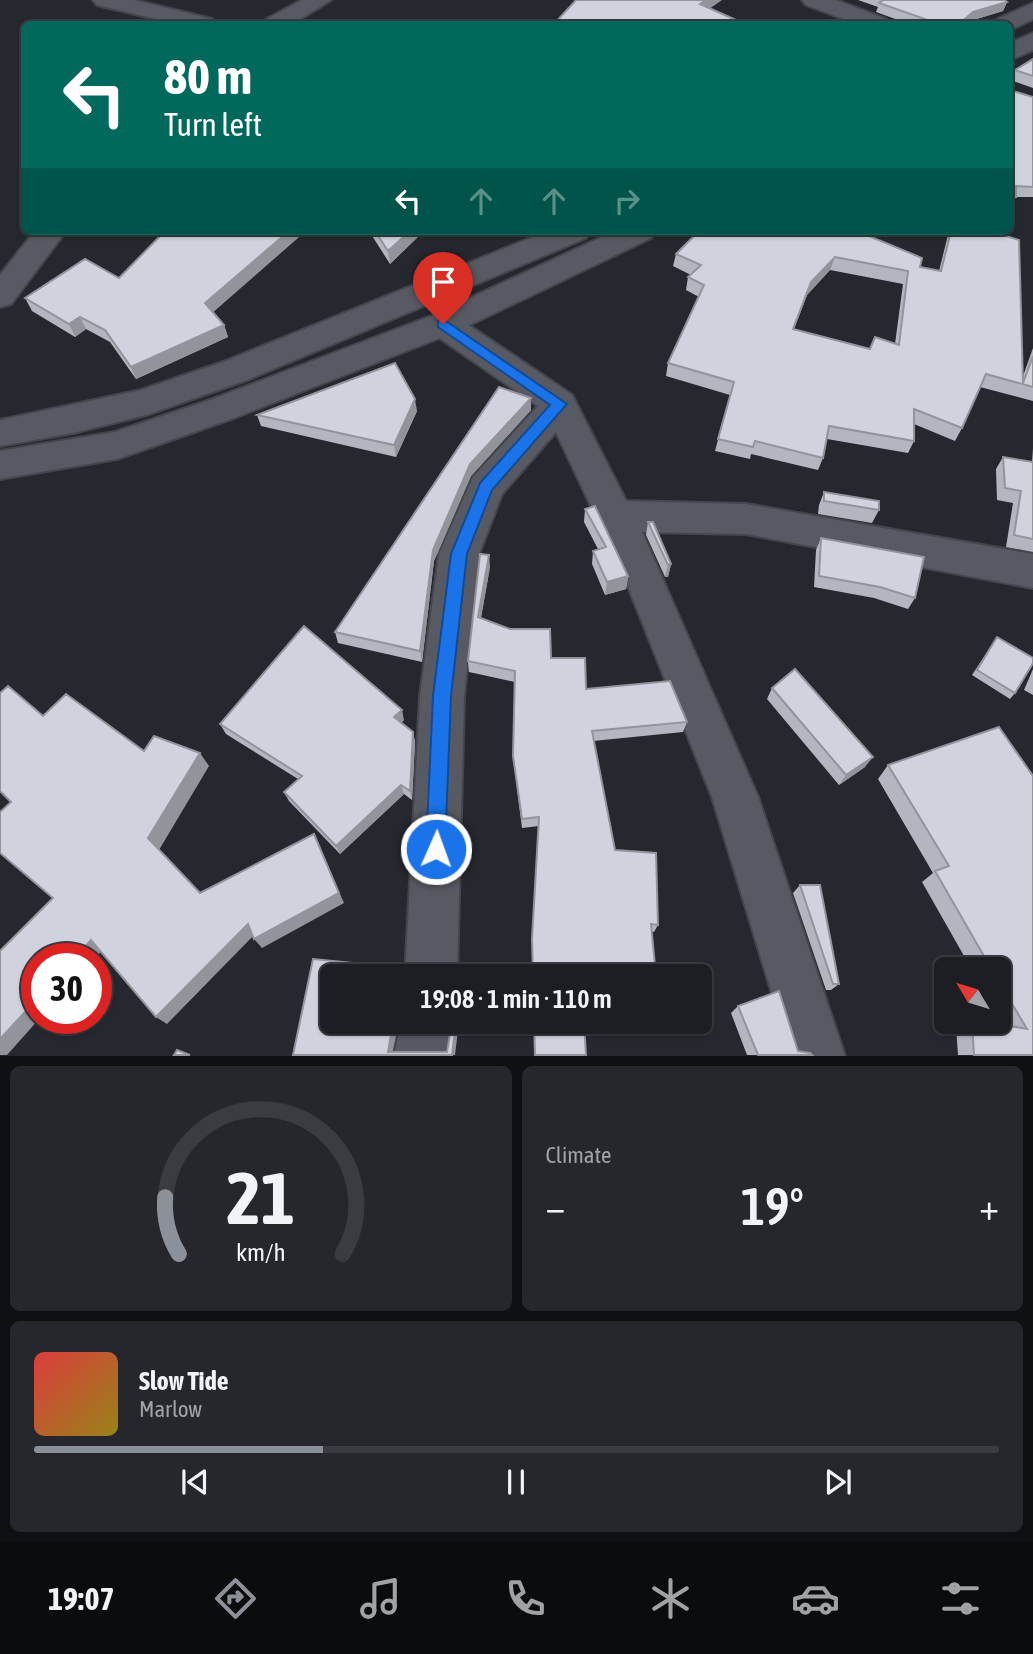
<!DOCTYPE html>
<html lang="en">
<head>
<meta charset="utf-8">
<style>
	body { margin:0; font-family:"Asap Condensed",sans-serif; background:#25272c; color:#f1f3f6; height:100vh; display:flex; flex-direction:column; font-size:26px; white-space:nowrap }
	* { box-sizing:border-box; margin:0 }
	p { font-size:23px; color:#a0a2a6 }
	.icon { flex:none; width:38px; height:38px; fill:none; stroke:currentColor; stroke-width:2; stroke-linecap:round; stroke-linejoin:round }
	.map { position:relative; height:1056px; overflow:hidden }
	.panel { display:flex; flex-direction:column; gap:10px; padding:10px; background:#0f1014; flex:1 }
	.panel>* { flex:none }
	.guide { position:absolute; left:21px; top:21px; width:992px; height:214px; border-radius:10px; box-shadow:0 2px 5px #0004,0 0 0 2px #3a3c41; background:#00695c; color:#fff; overflow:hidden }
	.needle { width:46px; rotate:308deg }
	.controls { position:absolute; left:934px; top:957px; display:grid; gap:14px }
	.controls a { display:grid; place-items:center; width:77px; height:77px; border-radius:10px; background:#1c1e24; box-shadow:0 2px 5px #0004,0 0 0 2px #3a3c41; font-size:35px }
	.speed { position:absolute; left:21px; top:943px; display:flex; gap:14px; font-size:35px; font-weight:700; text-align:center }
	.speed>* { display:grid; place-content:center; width:91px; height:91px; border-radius:50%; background:#1c1e24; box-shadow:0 2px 5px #0004,0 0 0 2px #3a3c41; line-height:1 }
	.speed .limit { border:10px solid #d22; background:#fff; color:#111 }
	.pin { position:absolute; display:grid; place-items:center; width:60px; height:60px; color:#fff; margin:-72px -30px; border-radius:50% 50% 50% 0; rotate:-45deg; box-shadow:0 0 7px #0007 }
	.pin .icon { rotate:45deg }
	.me { position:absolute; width:77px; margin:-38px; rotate:2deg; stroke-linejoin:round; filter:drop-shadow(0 0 5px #0008) }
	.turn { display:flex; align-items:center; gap:24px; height:147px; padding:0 28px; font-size:32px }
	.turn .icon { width:91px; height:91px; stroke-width:2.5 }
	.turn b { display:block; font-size:49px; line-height:60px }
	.lanes { display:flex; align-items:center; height:66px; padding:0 28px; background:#0003; justify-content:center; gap:35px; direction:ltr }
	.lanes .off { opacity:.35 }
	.big { font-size:52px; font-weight:600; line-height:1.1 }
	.panel .widget { flex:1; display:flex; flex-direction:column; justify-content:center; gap:10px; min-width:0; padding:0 24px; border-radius:10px; background:#25272c }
	.panel .dial { align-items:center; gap:0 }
	.dial svg { height:182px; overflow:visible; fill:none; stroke:#3a3c41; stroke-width:7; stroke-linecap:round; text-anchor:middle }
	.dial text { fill:#f1f3f6; stroke:none }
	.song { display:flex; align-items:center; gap:21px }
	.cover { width:84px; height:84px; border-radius:10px; background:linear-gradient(135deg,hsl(0 70% 55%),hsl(50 70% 35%)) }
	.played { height:7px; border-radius:4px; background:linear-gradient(90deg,#8c9099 30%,#3a3c41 30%) }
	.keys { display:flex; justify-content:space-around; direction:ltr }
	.heat { display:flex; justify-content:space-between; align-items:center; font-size:38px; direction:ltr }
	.panel .tiles { flex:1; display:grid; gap:10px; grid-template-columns:1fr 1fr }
	.widget:last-child { grid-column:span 2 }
	.trip { position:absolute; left:320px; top:964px; width:392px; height:70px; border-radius:10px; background:#1c1e24; box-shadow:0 2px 5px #0004,0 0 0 2px #3a3c41; font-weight:600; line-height:70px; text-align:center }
	.tab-bar { display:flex; height:112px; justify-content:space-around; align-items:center; background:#0b0c0e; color:#a0a2a6 }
	.tab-bar .icon { width:49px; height:49px }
	.tab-bar .on { color:#8c9099 }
	.tab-bar b { font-size:32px; color:#f1f3f6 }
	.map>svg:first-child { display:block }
</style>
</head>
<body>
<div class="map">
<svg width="1033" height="1056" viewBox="0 0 1033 1056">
	<rect width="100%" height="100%" fill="#262830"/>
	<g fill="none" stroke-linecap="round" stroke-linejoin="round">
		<defs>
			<path id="minor" d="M93 0H134L212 19 216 24H177L97 5Z
				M302 0H331L292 24H263L267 19Z
				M802 0H836L886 19 890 24H857L806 5Z
				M35 231H66L11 304 0 307V275Z
				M443 313 455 316 572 395 626 501 746 504 1033 554V588L746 534 642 532 758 797 845 1056H791L712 797 623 574 556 432 502 494 479 554 464 696 457 976H405L420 696 439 554 473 477 538 406 431 332 427 324 431 316Z
				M401 1022H453L448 1056H394Z"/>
			<path id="tertiary" d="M1033 3V19L1010 30V24H994L998 19Z
				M1033 33V50L1010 60V43Z
				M548 231H590L586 238 247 380 146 415 73 433 0 446V420L141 390 223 362Z
				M615 231H655L651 238 455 332 234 418 117 459 0 479V451L115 432 210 400 431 316Z"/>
		</defs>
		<use href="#minor" stroke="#44464c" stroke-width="4"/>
		<use href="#tertiary" stroke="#44464c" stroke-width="4"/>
		<use href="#minor" fill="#585a63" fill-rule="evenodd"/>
		<use href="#tertiary" fill="#585a63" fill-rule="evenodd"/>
	</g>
	<path fill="#b3b5bf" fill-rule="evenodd" d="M858 0H1004L1007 2 1003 11 970 21 966 24H909L876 12 878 7Z
		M1033 59V88L1013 81V91L1033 97V197H1016L1011 208H1010V73L1012 75 1015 70Z
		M369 231H424L390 264Z
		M949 231H991L1023 376 1033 348V401L980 387 962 428 955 441 914 424V441L908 453 827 439 823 458 818 470 751 454 750 459 715 451 730 395 666 376 668 363 699 297 686 290 688 277 691 275 673 266 676 254 715 235 939 271ZM830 270 903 284 895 344 870 349 794 329 807 295Z
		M119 278 213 312 224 325 228 337 136 379 110 342 86 329 75 337 32 311 25 298Z
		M499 387 531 410 471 476 434 561 422 662 338 643 335 632Z
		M417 411 396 457 261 426 257 415Z
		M1033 448V552L1006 547 1013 503 997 500 996 469 1003 457 1032 462Z
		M824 492 879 510 872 523 818 514 819 505Z
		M585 509 628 576 626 589 605 595 592 564 593 551 598 549 584 522Z
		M648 522 671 564 668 577H665L646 535Z
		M821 538 915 598 908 609 874 598 814 587 816 550Z
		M490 567 481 618 551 658 586 689 687 722 683 732 593 741 615 850 658 925 654 932 651 931 539 826 522 828 514 765 515 682 469 672 468 661Z
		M997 637 1015 693 1010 699 972 675Z
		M1033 669V695L1024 690Z
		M772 688 865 767 839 785 767 699Z
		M404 720 401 723 413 732 415 742 412 800 404 794 340 854 289 801 284 792 298 779 226 734 220 724Z
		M999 727 1033 1055H958L956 1026 965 1022H988L1003 1025 999 1018V970H972L922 882 933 873 878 779 888 765Z
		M800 885 839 984 831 990H826L793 893Z
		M738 1006 798 1051 812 1055H747L731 1013Z"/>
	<path fill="#92949b" d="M706 0H722L699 16 700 4Z
		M1007 2 1003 11 970 21 966 24H959L973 12Z
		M289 231H306L210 315 205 303Z
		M410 231H424L390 264 388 251Z
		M835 257 830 270 807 295 789 342 811 282Z
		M80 317 86 329 75 337 69 324Z
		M224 325 228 337 136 379 131 367Z
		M531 398V410L471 476 434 561 422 662 420 651 433 550 470 464Z
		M415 399 417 411 396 457 394 445Z
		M489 555 490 567 479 628 478 617Z
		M671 564 668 577H665L668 565Z
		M628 576 626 589 605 595 607 582Z
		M402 710 404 720 396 727 394 717Z
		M413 732 415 742 412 800 410 791Z
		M200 753 209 766 159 850 148 838Z
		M873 757 865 767 839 785 846 775Z
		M401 785 404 794 340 854 336 846Z
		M314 834 344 903 262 948 254 939Z
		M248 924 256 933 167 1024 156 1017Z
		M91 940 103 949 95 959H74Z
		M37 999V1018H40L7 1055H0V1039Z
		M393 1022H399L392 1055 388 1052Z
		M456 1022H459L455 1055H452Z"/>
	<path fill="#d0d3de" stroke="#92949b" stroke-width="2" fill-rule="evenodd" d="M576 0H706L700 4 745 24H554Z
		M883 0H1004L1007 2 973 12 959 24H939L879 3Z
		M1033 59V76L1015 70Z
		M1012 71 1013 91 1033 97V187L1016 186V197H1010V73Z
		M165 231H289L205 303 224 325 131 367 105 330 80 317 69 324 25 298 85 259 119 278Z
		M375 231H410L388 251Z
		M699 231H705L715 235 720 231H857L922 258 920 267 941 271 951 231H991L1019 240 1023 383 1033 356V387L986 374 962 428 914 409V441L829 426 823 458 755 441 753 447 718 439 734 382 668 363 704 285 688 277 701 265 676 254ZM835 257 908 271 899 345 875 337 870 349 793 329 811 282Z
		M395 363 415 399 394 445 257 415Z
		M499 387 531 398 470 464 433 550 420 651 335 632Z
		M1003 457 1033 462V539L1014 535 1021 491 1005 488Z
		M824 492 879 501V510L824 501Z
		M595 506 628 576 607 582 593 551 606 547 585 509Z
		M648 522H653L671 564 668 565Z
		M821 538 924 557 915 598 880 587 819 576Z
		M480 554 489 555 478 617 510 629H550L551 658H585L586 689 670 681 687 722 592 731 615 850 656 853 658 925 651 924 656 976H533L532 939 539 817 522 819 513 756 515 671 468 661Z
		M304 626 402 710 394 717 413 732 410 791 401 785 336 846 284 792 302 776 220 724Z
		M997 637 1033 658V663L1015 693 977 670Z
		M795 669 873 757 846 775 772 688Z
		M8 686 43 716 66 694 144 751 154 736 200 753 148 838 200 893 314 834 339 893 254 939 248 924 156 1017 91 940 74 959H37V999L0 1039V951L53 898 0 853V812L11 802 0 791V693Z
		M999 727 1033 776V1055H974L972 1022H988L1027 1029 999 982V970H992L935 871 949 866 888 765Z
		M800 885H820L839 984H833Z
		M313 959 462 974V976H332V1022H393L388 1052H447L452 1022H456L452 1055H293Z
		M779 991 798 1051 810 1053 812 1055H758L738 1006Z
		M534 1022H584L586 1055H535Z
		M177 1050 190 1055H174Z"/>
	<path fill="#1a73e8" stroke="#114b97" stroke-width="2" d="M443 319 567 404 492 490 467 554 451 696 445 849 443 856 436 859 429 856 426 849 433 696 451 554 480 483 550 405 438 327V321Z"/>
</svg>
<div class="controls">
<a><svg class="needle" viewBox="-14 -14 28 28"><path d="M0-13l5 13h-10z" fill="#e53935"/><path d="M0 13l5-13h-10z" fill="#a0a2a6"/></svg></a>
</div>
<div class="speed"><div class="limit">30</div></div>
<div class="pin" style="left:443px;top:324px;background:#d93025"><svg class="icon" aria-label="arrive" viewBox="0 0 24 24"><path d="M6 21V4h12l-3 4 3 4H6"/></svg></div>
<svg class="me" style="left:436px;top:849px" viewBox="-20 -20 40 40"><circle r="17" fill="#1a73e8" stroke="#fff" stroke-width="3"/><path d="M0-11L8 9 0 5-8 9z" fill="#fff"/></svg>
<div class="trip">19:08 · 1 min · 110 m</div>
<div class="guide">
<div class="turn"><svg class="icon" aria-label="left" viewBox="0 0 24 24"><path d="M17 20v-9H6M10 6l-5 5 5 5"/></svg><div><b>80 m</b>Turn left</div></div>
<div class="lanes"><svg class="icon" aria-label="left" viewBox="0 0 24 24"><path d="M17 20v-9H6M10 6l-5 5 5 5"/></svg><svg class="icon off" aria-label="ahead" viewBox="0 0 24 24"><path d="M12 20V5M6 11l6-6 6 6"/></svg><svg class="icon off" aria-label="ahead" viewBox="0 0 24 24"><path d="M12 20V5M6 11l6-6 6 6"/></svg><svg class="icon off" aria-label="right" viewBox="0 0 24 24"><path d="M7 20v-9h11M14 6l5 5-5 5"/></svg></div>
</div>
</div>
<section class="panel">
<div class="tiles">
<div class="widget dial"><svg viewBox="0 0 100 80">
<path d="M14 69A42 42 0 1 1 86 69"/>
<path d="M14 69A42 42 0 0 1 8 44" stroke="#8c9099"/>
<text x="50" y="56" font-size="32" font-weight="700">21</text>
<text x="50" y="72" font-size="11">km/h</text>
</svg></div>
<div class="widget"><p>Climate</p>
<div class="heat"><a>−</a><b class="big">19°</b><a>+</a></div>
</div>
<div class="widget">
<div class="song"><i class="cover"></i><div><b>Slow Tide</b><p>Marlow</p></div></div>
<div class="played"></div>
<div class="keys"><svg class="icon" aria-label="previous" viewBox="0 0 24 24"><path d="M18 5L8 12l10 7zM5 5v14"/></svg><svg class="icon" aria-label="pause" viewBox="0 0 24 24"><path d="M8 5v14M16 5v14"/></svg><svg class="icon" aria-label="next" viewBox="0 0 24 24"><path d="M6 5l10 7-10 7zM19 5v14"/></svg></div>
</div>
</div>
</section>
<nav class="tab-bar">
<b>19:07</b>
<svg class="icon on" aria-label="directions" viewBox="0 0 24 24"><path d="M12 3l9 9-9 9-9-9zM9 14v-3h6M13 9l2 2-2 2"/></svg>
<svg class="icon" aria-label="music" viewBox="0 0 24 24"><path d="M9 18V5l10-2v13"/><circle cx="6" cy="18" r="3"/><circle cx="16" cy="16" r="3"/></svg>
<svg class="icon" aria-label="phone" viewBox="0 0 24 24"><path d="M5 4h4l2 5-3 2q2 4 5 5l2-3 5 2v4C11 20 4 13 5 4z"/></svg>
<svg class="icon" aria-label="climate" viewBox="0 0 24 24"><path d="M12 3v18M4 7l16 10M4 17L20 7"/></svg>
<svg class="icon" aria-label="car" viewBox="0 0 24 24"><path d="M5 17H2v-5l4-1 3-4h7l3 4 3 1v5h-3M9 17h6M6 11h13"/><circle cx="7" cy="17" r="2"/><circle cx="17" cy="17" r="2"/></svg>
<svg class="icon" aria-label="filters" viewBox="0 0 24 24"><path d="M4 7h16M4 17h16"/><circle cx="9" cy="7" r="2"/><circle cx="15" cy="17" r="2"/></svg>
</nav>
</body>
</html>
